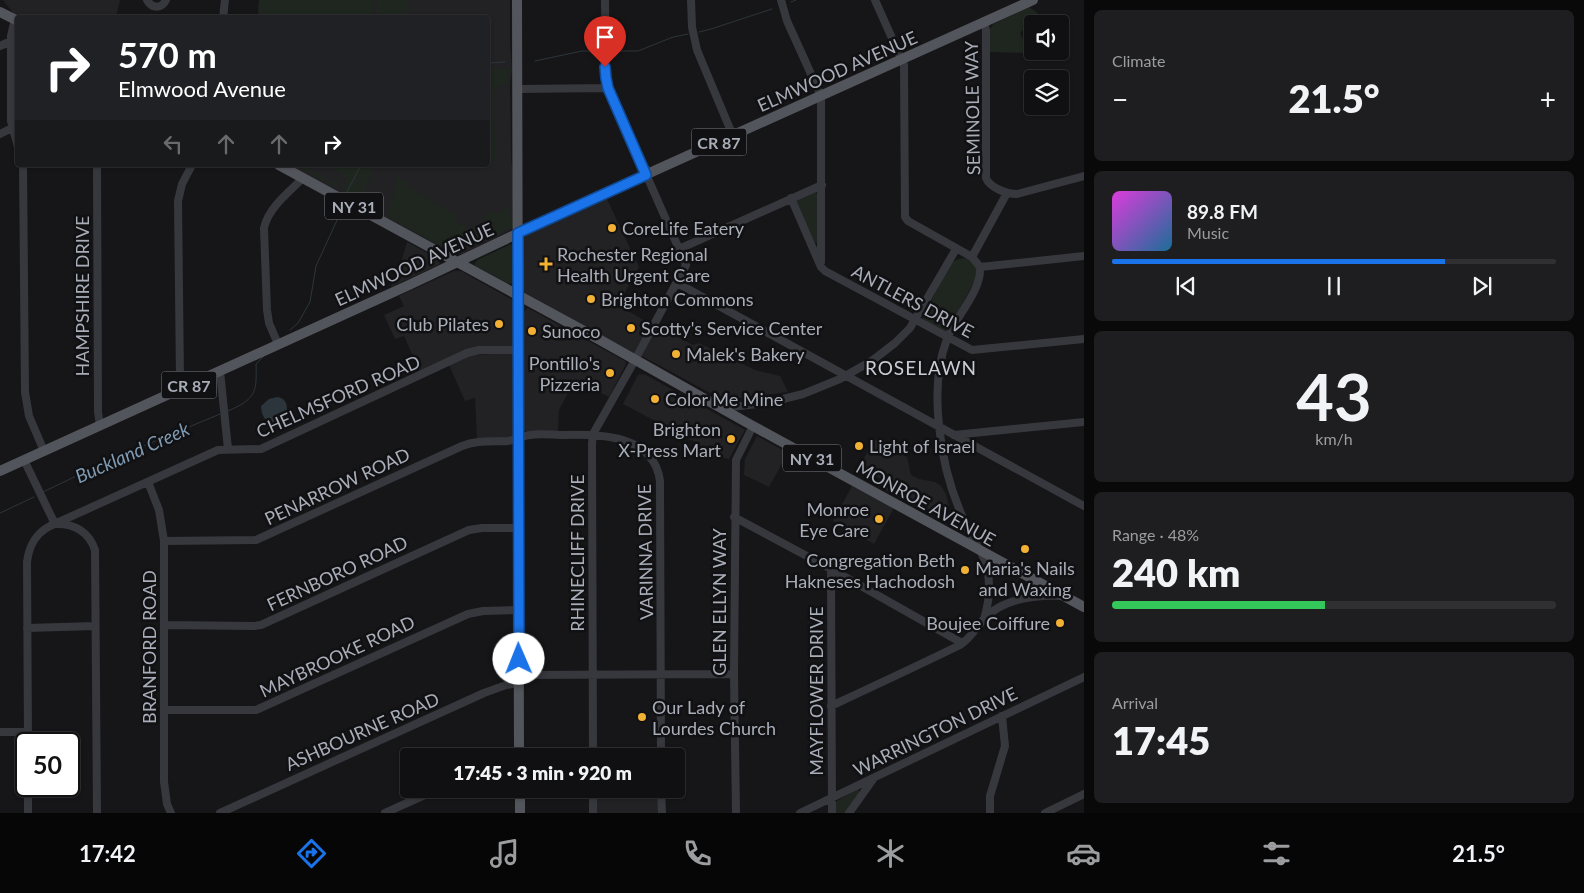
<!DOCTYPE html>
<html lang="en">
<head>
<meta charset="utf-8">
<style>
	body { margin:0; font-family:Lato,sans-serif; background:#1e1e20; color:#f1f3f6; height:100vh; display:flex; flex-direction:column; font-size:19px; white-space:nowrap }
	* { box-sizing:border-box; margin:0 }
	p { font-size:16px; color:#9c9d9f }
	.icon { flex:none; width:28px; height:28px; fill:none; stroke:currentColor; stroke-width:2; stroke-linecap:round; stroke-linejoin:round }
	.map { position:relative; flex:1; overflow:hidden }
	.details { display:flex; flex-direction:column; gap:10px; padding:10px; background:#09090a; width:500px }
	.details>* { flex:none }
	.hud { position:absolute; left:15px; top:15px; width:475px; height:152px; border-radius:5px; box-shadow:0 1px 4px #0004,0 0 0 1px #303032; background:#202124; color:#fff; overflow:hidden }
	.fabs { position:absolute; left:1024px; top:15px; display:grid; gap:10px }
	.fabs a { display:grid; place-items:center; width:45px; height:45px; border-radius:5px; background:#101012; box-shadow:0 1px 4px #0004,0 0 0 1px #303032; font-size:25px }
	.speed { position:absolute; left:15px; top:732px; display:flex; gap:10px; font-size:25px; font-weight:700; text-align:center }
	.speed>* { display:grid; place-content:center; width:65px; height:65px; border-radius:50%; background:#101012; box-shadow:0 1px 4px #0004,0 0 0 1px #303032; line-height:1 }
	.speed .limit { border:2px solid #111; border-radius:8px; background:#fff; color:#111 }
	.pin { position:absolute; display:grid; place-items:center; width:42px; height:42px; color:#fff; margin:-51px -21px; border-radius:50% 50% 50% 0; rotate:-45deg; box-shadow:0 0 5px #0007 }
	.pin .icon { rotate:45deg }
	.me { position:absolute; width:55px; margin:-28px; rotate:359deg; stroke-linejoin:round; filter:drop-shadow(0 0 4px #0008) }
	.turn { display:flex; align-items:center; gap:18px; height:105px; padding:0 20px; font-size:22px }
	.turn .icon { width:65px; height:65px; stroke-width:2.5 }
	.turn b { display:block; font-size:35px; line-height:42px }
	.lanes { display:flex; align-items:center; height:48px; padding:0 20px; background:#0003; justify-content:center; gap:25px; direction:ltr }
	.lanes .off { opacity:.35 }
	.big { font-size:38px; font-weight:800; line-height:1.1 }
	.details .card { flex:1; display:flex; flex-direction:column; justify-content:center; gap:8px; min-width:0; padding:0 18px; border-radius:8px; background:#1e1e20 }
	.details .dial { align-items:center; gap:0 }
	.dial b { font-size:65px; line-height:1 }
	.song { display:flex; align-items:center; gap:15px }
	.cover { width:60px; height:60px; border-radius:8px; background:linear-gradient(135deg,hsl(300 70% 55%),hsl(200 70% 35%)) }
	.played { height:5px; border-radius:2px; background:linear-gradient(90deg,#1a73e8 75%,#303032 75%) }
	.keys { display:flex; justify-content:space-around; direction:ltr }
	.heat { display:flex; justify-content:space-between; align-items:center; font-size:28px; direction:ltr }
	.charge { height:8px; border-radius:4px; background:linear-gradient(90deg,#34c759 48%,#303032 0) }
	.trip { position:absolute; left:400px; top:748px; width:285px; height:50px; border-radius:5px; background:#101012; box-shadow:0 1px 4px #0004,0 0 0 1px #303032; font-weight:800; line-height:50px; text-align:center }
	.dock { display:flex; height:80px; justify-content:space-around; align-items:center; background:#060607; color:#9c9d9f }
	.dock .icon { width:35px; height:35px }
	.dock .on { color:#1a73e8 }
	.dock b { font-size:22px; color:#f1f3f6 }
	main { display:flex; flex:1; min-height:0 }
	.map>svg:first-child { display:block }
</style>
</head>
<body>
<main>
<div class="map">
<svg width="1084" height="813" viewBox="0 0 1084 813">
	<rect width="100%" height="100%" fill="#161618"/>
	<path fill="#222225" d="M3 0H120L116 17 22 18 13 13Z
		M259 0H510V43L512 71 510 83 511 157 513 178V227L511 230 462 254H454L289 165H488V18H258Z
		M17 27V85H13L14 32Z
		M607 199 639 267 618 305 652 325 636 353 632 354 525 293 523 288V240L525 236Z
		M407 242 439 259 440 264 391 287 396 272H398Z
		M454 271H461L511 299 514 304 513 347 466 350 420 372 404 336 395 339 384 315 404 306 399 296Z
		M528 308 625 361 626 364 609 397 575 380 559 410 558 432H527L522 427 523 312Z
		M657 326 693 345 699 343 755 370 780 376 788 392 725 400 710 393 642 356Z
		M513 353 515 434 512 438 477 439 475 398 465 401 449 365 469 355Z
		M641 374 646 375 745 430 729 459 709 455 703 453 697 443 623 404 638 375Z
		M757 436 788 453 769 487 744 475 745 459Z
		M875 439 907 457 911 475 919 479 935 482 941 486 946 494 949 506 928 513 884 489 886 482 859 467Z
		M852 486 894 508 874 544 833 521Z
		M596 789H659V813H597Z"/>
	<path fill="#1e261f" d="M259 0H373L372 17H258Z
		M378 0H409L408 17H376Z
		M1029 7 1038 13 1020 33 1029 53 990 52 989 31 993 24Z
		M488 68H509L508 83C502 87 496 86 494 94L495 152 497 159 492 160 488 158Z
		M294 165H302L333 182 336 180 338 184 337 188Z
		M329 165H373L372 176 365 185 368 199 372 197V202L370 206 342 191 346 181C342 173 337 169 329 165Z
		M396 178H399L408 183 406 186 454 213 460 226 465 224 468 230 485 222 483 215 489 213H499L505 208H510L511 226 509 229 454 254 389 217 388 207 394 195Z
		M815 191 818 195V242L815 243 796 202 797 199Z
		M511 244 513 247V282L511 284 507 283 474 265 477 260Z
		M965 258 971 260 977 268 975 280 949 328 945 331 923 320V316L951 263 958 259Z
		M858 789 860 792 845 813H835V804L837 801Z"/>
	<path fill="#2c353c" d="M277 397C285 398 287 403 287 410 285 414 282 418 279 420 268 428 261 416 261 406L269 399Z"/>
	<g fill="none" stroke-linecap="round" stroke-linejoin="round">
		<path stroke="#2c353c" stroke-width="1" d="M791 2 796 0
			M699 32 711 29 772 9
			M612 51H638L673 37 688 34
			M535 61 582 51H598
			M488 63 505 62
			M347 192 361 165
			M290 330 298 323 310 302 316 266 338 218 340 210
			M228 411C256 399 257 392 256 364L264 356
			M43 492 112 459 220 414
			M0 513 34 497"/>
		<path stroke="#37383d" stroke-width="8" d="M147 0C152 9 162 9 166 0
			M691 0 692 27 697 50 733 136
			M781 0 787 21 821 96V262
			M875 0 904 65 905 217 908 221 972 257
			M223 18 225 0
			M15 19 11 36V121L18 147
			M984 22 986 30V178C990 188 1007 194 1017 194L1084 176
			M0 46 11 41
			M518 89 608 88
			M0 134 12 128
			M23 165 25 392 29 416 44 451
			M97 165 98 412 100 426
			M791 198 821 267 825 271 972 350 1084 339
			M679 249 822 185
			M980 267 1084 256
			M677 283 1084 506
			M278 344 269 323 267 310 264 228C268 208 289 192 303 178
			M220 371 228 449
			M182 388 180 380 178 201 182 184 192 165
			M723 408 767 403 803 394 840 379 873 360 895 343 910 328 956 249
			M954 435 1084 422
			M24 460 55 524C74 523 89 532 95 550L97 813
			M148 482 159 510 164 541V782L167 804 171 813
			M734 517 831 569 962 643
			M164 541 256 540 462 446C477 440 492 442 508 441 515 440 522 436 530 435 541 433 553 435 564 435 601 434 654 435 660 481L661 756
			M831 569 832 813
			M984 619C991 596 992 574 981 552 975 540 967 530 963 518 950 489 942 457 939 426 936 398 937 365 947 339 955 317 982 291 980 267L972 257 1007 193
			M164 625 254 626 261 625 469 530 482 528H518
			M27 628 95 626
			M519 675 734 674
			M831 706C874 686 917 666 960 645 970 639 976 628 983 620 1002 598 1036 595 1062 596
			M164 710H256L468 614 483 611 518 610
			M0 732H28
			M28 744 27 562C29 546 35 534 50 526L218 450 261 449 467 353 479 350H518
			M593 756 592 444 593 434 635 360 686 265 606 83 605 0
			M28 786V813
			M593 789V813
			M661 789 662 813
			M220 813 484 693 506 685 519 683
			M385 813 438 789
			M736 813 734 674 736 460 753 426
			M800 813 1084 677
			M849 813 874 778
			M990 813V796L1005 746 1002 716
			M1045 813 1084 794"/>
		<path stroke="#53555c" stroke-width="10" d="M517 0 519 756
			M0 12 18 21
			M279 165 593 336 753 426 1084 607
			M0 471 409 285 563 212 1033 0
			M520 789V813"/>
	</g>
	<g fill="none" stroke-linecap="round" stroke-linejoin="round">
		<defs>
			<path id="route" d="M519 659 518 233 646 175 608 88 606 78 605 67"/>
		</defs>
		<use href="#route" stroke="#114b97" stroke-width="12"/>
		<use href="#route" stroke="#1a73e8" stroke-width="9"/>
	</g>
	<g fill="#f2b134" stroke="#111113" stroke-width="2">
		<circle cx="612" cy="228" r="5"/>
		<path d="M543.5 256.5h5v5h5v5h-5v5h-5v-5h-5v-5h5z"/>
		<circle cx="591" cy="299" r="5"/>
		<circle cx="499" cy="324" r="5"/>
		<circle cx="631" cy="328" r="5"/>
		<circle cx="532" cy="331" r="5"/>
		<circle cx="676" cy="354" r="5"/>
		<circle cx="610" cy="373" r="5"/>
		<circle cx="655" cy="399" r="5"/>
		<circle cx="731" cy="439" r="5"/>
		<circle cx="859" cy="446" r="5"/>
		<circle cx="879" cy="519" r="5"/>
		<circle cx="1025" cy="549" r="5"/>
		<circle cx="965" cy="570" r="5"/>
		<circle cx="1060" cy="623" r="5"/>
		<circle cx="642" cy="717" r="5"/>
	</g>
	<g text-anchor="middle" dominant-baseline="central" stroke-width="5" stroke-linejoin="round" paint-order="stroke">
		<g fill="#111113" stroke="#7b7e86" stroke-width="1">
			<rect x="691.5" y="128.5" width="55" height="27" rx="4"/>
			<rect x="325" y="192.5" width="58" height="27" rx="4"/>
			<rect x="161.5" y="371.5" width="55" height="27" rx="4"/>
			<rect x="783" y="444.5" width="58" height="27" rx="4"/>
		</g>
		<g font-size="16" font-weight="bold" fill="#a8adb8">
			<text x="719" y="142">CR 87</text>
			<text x="354" y="206">NY 31</text>
			<text x="189" y="385">CR 87</text>
			<text x="812" y="458">NY 31</text>
		</g>
		<g font-size="18" fill="#a8adb8" stroke="#111113">
			<text transform="translate(837 71) rotate(-24)">ELMWOOD AVENUE</text>
			<text transform="translate(972 108) rotate(-91)">SEMINOLE WAY</text>
			<text transform="translate(414 264) rotate(-25)">ELMWOOD AVENUE</text>
			<text transform="translate(82 296) rotate(-90)">HAMPSHIRE DRIVE</text>
			<text transform="translate(913 301) rotate(28)">ANTLERS DRIVE</text>
			<text transform="translate(338 396) rotate(-24)">CHELMSFORD ROAD</text>
			<text transform="translate(337 486) rotate(-25)">PENARROW ROAD</text>
			<text transform="translate(926 503) rotate(29)">MONROE AVENUE</text>
			<text transform="translate(645 552) rotate(-91)">VARINNA DRIVE</text>
			<text transform="translate(577 553) rotate(-90)">RHINECLIFF DRIVE</text>
			<text transform="translate(337 573) rotate(-25)">FERNBORO ROAD</text>
			<text transform="translate(719 602) rotate(-90)">GLEN ELLYN WAY</text>
			<text transform="translate(149 647) rotate(-90)">BRANFORD ROAD</text>
			<text transform="translate(337 656) rotate(-25)">MAYBROOKE ROAD</text>
			<text transform="translate(816 691) rotate(-90)">MAYFLOWER DRIVE</text>
			<text transform="translate(362 731) rotate(-24)">ASHBOURNE ROAD</text>
			<text transform="translate(935 731) rotate(-26)">WARRINGTON DRIVE</text>
		</g>
		<g font-size="18" fill="#a8adb8" stroke="#111113" text-anchor="start">
			<text x="622" y="228">CoreLife Eatery</text>
			<text x="557" y="254">Rochester Regional<tspan x="557" dy="21">Health Urgent Care</tspan></text>
			<text x="601" y="299">Brighton Commons</text>
			<text x="489" y="324" text-anchor="end">Club Pilates</text>
			<text x="641" y="328">Scotty's Service Center</text>
			<text x="542" y="331">Sunoco</text>
			<text x="686" y="354">Malek's Bakery</text>
			<text x="600" y="363" text-anchor="end">Pontillo's<tspan x="600" dy="21">Pizzeria</tspan></text>
			<text x="665" y="399">Color Me Mine</text>
			<text x="721" y="429" text-anchor="end">Brighton<tspan x="721" dy="21">X-Press Mart</tspan></text>
			<text x="869" y="446">Light of Israel</text>
			<text x="869" y="509" text-anchor="end">Monroe<tspan x="869" dy="21">Eye Care</tspan></text>
			<text x="955" y="560" text-anchor="end">Congregation Beth<tspan x="955" dy="21">Hakneses Hachodosh</tspan></text>
			<text x="1025" y="568" text-anchor="middle">Maria's Nails<tspan x="1025" dy="21">and Waxing</tspan></text>
			<text x="1050" y="623" text-anchor="end">Boujee Coiffure</text>
			<text x="652" y="707">Our Lady of<tspan x="652" dy="21">Lourdes Church</tspan></text>
		</g>
		<g font-size="19" letter-spacing="1" fill="#c9ccd4" stroke="#111113">
			<text x="921" y="367">ROSELAWN</text>
		</g>
		<g font-size="19" font-style="italic" fill="#7f9bb3" stroke="#111113">
			<text transform="translate(132 452) rotate(-24)">Buckland Creek</text>
		</g>
	</g>
</svg>
<div class="fabs">
<a><svg class="icon" aria-label="sound" viewBox="0 0 24 24"><path d="M4 9h4l5-4v14l-5-4H4zM17 9q2 3 0 6"/></svg></a>
<a><svg class="icon" aria-label="layers" viewBox="0 0 24 24"><path d="M12 4l9 5-9 5-9-5zM3 14l9 5 9-5"/></svg></a>
</div>
<div class="speed"><div class="limit">50</div></div>
<div class="pin" style="left:605px;top:67px;background:#d93025"><svg class="icon" aria-label="arrive" viewBox="0 0 24 24"><path d="M6 21V4h12l-3 4 3 4H6"/></svg></div>
<svg class="me" style="left:519px;top:659px" viewBox="-20 -20 40 40"><circle r="19" fill="#fff"/><path d="M0-13L10 11 0 6-10 11z" fill="#1a73e8"/></svg>
<div class="trip">17:45 · 3 min · 920 m</div>
<div class="hud">
<div class="turn"><svg class="icon" aria-label="right" viewBox="0 0 24 24"><path d="M7 20v-9h11M14 6l5 5-5 5"/></svg><div><b>570 m</b>Elmwood Avenue</div></div>
<div class="lanes"><svg class="icon off" aria-label="left" viewBox="0 0 24 24"><path d="M17 20v-9H6M10 6l-5 5 5 5"/></svg><svg class="icon off" aria-label="ahead" viewBox="0 0 24 24"><path d="M12 20V5M6 11l6-6 6 6"/></svg><svg class="icon off" aria-label="ahead" viewBox="0 0 24 24"><path d="M12 20V5M6 11l6-6 6 6"/></svg><svg class="icon" aria-label="right" viewBox="0 0 24 24"><path d="M7 20v-9h11M14 6l5 5-5 5"/></svg></div>
</div>
</div>
<section class="details">
<div class="card"><p>Climate</p>
<div class="heat"><a>−</a><b class="big">21.5°</b><a>+</a></div>
</div>
<div class="card">
<div class="song"><i class="cover"></i><div><b>89.8 FM</b><p>Music</p></div></div>
<div class="played"></div>
<div class="keys"><svg class="icon" aria-label="previous" viewBox="0 0 24 24"><path d="M18 5L8 12l10 7zM5 5v14"/></svg><svg class="icon" aria-label="pause" viewBox="0 0 24 24"><path d="M8 5v14M16 5v14"/></svg><svg class="icon" aria-label="next" viewBox="0 0 24 24"><path d="M6 5l10 7-10 7zM19 5v14"/></svg></div>
</div>
<div class="card dial"><b>43</b><p>km/h</p></div>
<div class="card"><p>Range · 48%</p><b class="big">240 km</b><div class="charge"></div></div>
<div class="card"><p>Arrival</p><b class="big">17:45</b></div>
</section>
</main>
<nav class="dock">
<b>17:42</b>
<svg class="icon on" aria-label="directions" viewBox="0 0 24 24"><path d="M12 3l9 9-9 9-9-9zM9 14v-3h6M13 9l2 2-2 2"/></svg>
<svg class="icon" aria-label="music" viewBox="0 0 24 24"><path d="M9 18V5l10-2v13"/><circle cx="6" cy="18" r="3"/><circle cx="16" cy="16" r="3"/></svg>
<svg class="icon" aria-label="phone" viewBox="0 0 24 24"><path d="M5 4h4l2 5-3 2q2 4 5 5l2-3 5 2v4C11 20 4 13 5 4z"/></svg>
<svg class="icon" aria-label="climate" viewBox="0 0 24 24"><path d="M12 3v18M4 7l16 10M4 17L20 7"/></svg>
<svg class="icon" aria-label="car" viewBox="0 0 24 24"><path d="M5 17H2v-5l4-1 3-4h7l3 4 3 1v5h-3M9 17h6M6 11h13"/><circle cx="7" cy="17" r="2"/><circle cx="17" cy="17" r="2"/></svg>
<svg class="icon" aria-label="filters" viewBox="0 0 24 24"><path d="M4 7h16M4 17h16"/><circle cx="9" cy="7" r="2"/><circle cx="15" cy="17" r="2"/></svg>
<b>21.5°</b>
</nav>
</body>
</html>
